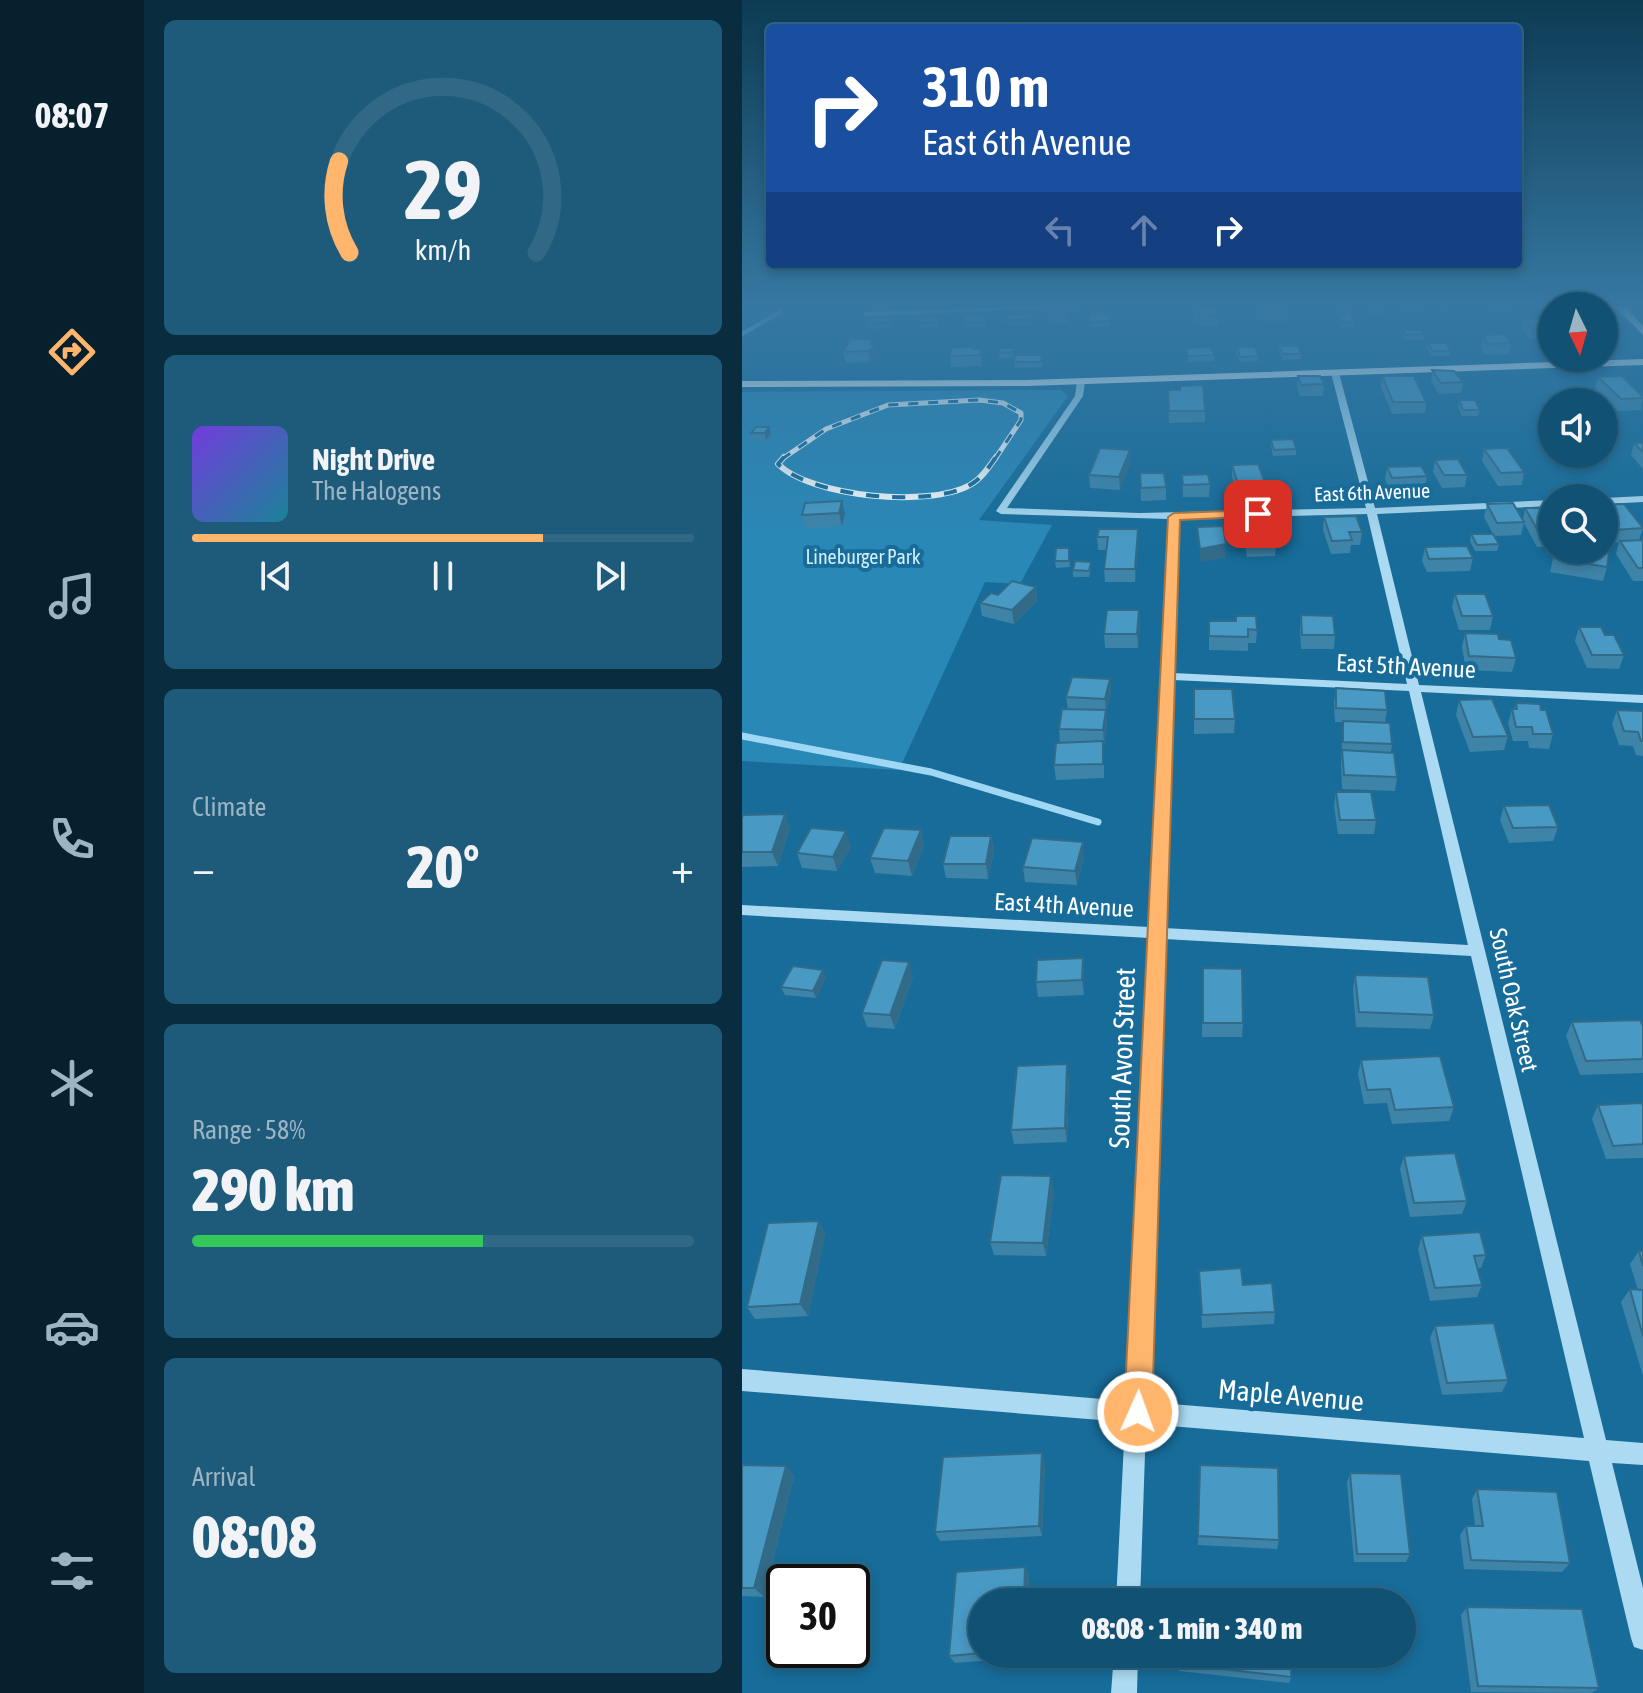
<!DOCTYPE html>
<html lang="en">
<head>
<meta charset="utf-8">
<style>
	body { margin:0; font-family:"Asap Condensed",sans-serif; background:#1e5b7b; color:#f1f3f6; height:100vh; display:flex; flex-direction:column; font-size:30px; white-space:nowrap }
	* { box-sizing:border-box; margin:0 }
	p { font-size:26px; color:#9cb5c4 }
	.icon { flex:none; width:44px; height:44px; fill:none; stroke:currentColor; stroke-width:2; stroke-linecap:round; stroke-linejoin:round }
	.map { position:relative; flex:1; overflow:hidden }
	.drawer { display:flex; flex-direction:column; gap:20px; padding:20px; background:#092d3f; width:598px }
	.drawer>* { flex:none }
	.top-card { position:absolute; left:24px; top:24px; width:756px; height:244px; border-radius:8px; box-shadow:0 4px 12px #0003,0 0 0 2px #306885; background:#1a4fa0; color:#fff; overflow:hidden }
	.needle { width:52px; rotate:175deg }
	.buttons { position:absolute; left:796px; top:292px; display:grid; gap:16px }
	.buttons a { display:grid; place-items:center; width:80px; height:80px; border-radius:50%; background:#115173; box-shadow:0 4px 12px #0003,0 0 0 2px #306885; font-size:40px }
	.speed { position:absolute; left:24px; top:1564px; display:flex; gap:16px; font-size:40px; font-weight:700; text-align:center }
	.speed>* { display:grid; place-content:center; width:104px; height:104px; border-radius:50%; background:#115173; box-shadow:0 4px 12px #0003,0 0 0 2px #306885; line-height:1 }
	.speed .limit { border:4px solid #111; border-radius:12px; background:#fff; color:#111 }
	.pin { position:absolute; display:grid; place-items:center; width:68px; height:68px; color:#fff; margin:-34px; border-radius:16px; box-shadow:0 4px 12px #0006 }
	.me { position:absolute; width:88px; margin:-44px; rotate:2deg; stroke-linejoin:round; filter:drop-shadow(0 0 6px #0008) }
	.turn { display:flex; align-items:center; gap:28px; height:168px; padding:0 24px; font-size:36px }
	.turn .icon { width:104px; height:104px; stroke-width:2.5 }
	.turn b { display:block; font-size:56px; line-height:68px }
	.lanes { display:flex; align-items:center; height:76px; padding:0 24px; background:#0003; justify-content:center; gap:40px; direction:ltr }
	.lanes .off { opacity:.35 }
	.big { font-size:60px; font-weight:800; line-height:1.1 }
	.drawer .widget { flex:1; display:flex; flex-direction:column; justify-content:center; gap:12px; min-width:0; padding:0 28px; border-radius:12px; background:#1e5b7b }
	.drawer .dial { align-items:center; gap:0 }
	.dial svg { height:208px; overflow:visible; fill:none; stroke:#306885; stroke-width:7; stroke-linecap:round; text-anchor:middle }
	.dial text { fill:#f1f3f6; stroke:none }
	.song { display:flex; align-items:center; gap:24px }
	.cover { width:96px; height:96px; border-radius:12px; background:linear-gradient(135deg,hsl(260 70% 55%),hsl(190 70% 35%)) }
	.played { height:8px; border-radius:4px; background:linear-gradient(90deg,#ffb56c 70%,#306885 70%) }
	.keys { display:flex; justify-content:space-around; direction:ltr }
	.heat { display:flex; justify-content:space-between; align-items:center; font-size:44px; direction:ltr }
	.charge { height:12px; border-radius:6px; background:linear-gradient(90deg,#34c759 58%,#306885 0) }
	.trip { position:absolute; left:226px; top:1588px; width:448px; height:80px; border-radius:40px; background:#115173; box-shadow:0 4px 12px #0003,0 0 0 2px #306885; font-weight:800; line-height:80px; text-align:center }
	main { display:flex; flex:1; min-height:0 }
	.tab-bar { display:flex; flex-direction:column; width:144px; justify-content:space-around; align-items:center; background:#07202e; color:#9cb5c4 }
	.tab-bar .icon { width:56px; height:56px }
	.tab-bar .on { color:#ffb56c }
	.tab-bar b { font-size:36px; color:#f1f3f6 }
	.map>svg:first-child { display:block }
</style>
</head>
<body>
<main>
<nav class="tab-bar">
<b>08:07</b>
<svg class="icon on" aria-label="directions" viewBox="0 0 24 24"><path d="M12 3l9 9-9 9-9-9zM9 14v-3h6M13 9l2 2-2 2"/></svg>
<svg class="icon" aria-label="music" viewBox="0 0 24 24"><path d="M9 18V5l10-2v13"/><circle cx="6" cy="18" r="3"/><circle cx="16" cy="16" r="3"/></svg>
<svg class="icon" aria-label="phone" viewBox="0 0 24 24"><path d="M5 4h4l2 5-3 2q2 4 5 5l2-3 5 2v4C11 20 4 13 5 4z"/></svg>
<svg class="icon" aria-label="climate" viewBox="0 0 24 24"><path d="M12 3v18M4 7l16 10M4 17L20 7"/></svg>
<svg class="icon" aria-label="car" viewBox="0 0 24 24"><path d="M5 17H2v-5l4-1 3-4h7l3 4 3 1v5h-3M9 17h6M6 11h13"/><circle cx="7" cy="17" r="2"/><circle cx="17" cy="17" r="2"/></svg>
<svg class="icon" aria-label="filters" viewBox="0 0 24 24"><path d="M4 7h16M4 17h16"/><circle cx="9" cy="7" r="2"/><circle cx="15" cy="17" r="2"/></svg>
</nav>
<section class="drawer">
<div class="widget dial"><svg viewBox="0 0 100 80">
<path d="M14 69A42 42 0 1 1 86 69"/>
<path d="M14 69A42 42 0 0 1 10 34" stroke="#ffb56c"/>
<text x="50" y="56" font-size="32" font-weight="700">29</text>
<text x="50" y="72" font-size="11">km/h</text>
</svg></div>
<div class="widget">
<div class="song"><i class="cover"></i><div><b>Night Drive</b><p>The Halogens</p></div></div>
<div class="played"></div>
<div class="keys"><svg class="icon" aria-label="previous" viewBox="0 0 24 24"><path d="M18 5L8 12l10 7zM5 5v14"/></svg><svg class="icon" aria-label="pause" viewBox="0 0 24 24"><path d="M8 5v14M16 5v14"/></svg><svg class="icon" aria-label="next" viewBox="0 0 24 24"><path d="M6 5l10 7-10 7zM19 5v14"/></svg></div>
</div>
<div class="widget"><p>Climate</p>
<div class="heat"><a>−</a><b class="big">20°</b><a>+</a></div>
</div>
<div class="widget"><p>Range · 58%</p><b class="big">290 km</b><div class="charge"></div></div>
<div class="widget"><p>Arrival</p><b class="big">08:08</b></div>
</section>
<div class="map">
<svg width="901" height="1693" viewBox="0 0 901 1693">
	<rect width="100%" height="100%" fill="#176c99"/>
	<path fill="#2a88b7" d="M319 390 326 396 237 520 310 525 278 584 243 582 157 770 0 761V392Z"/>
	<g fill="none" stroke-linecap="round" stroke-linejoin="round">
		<path stroke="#9ed8f4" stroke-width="4" d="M0 334 35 314 42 306"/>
		<path stroke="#9ed8f4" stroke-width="7" d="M0 736 189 772 356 822"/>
		<path fill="#abdaf2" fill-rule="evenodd" d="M284 306H358L123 316 120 314 123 312Z
			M593 371 597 373 633 508 810 500V506L635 514 677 685 901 695V703L679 692 864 1440 901 1443V1465L870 1463 901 1588V1650L892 1647 889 1638 847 1461 404 1424 398 1602H374L383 1422 0 1391V1369L384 1401 407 938 0 915V905L407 927 427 519 259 514 254 511 333 396 335 382 339 380 343 382 341 396 265 508 397 513 624 508 589 373ZM625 514 665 684 431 673 437 519ZM431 680 667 691 726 945 422 928ZM422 939 729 956 842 1438 405 1402Z
			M901 496V502L862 504V498Z
			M372 1654H396L395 1693H369Z"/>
		<path fill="#f6fbff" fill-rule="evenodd" d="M872 306H883L901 326V335Z
			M901 359V365L285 386 0 387V381L285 380Z"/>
		<defs>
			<path id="rail-far1" d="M40 459 84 429 146 405 237 400 261 403 279 413V420L253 459"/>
			<path id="rail" d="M42 457 36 464C69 497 187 508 228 485 239 479 247 467 254 457"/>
		</defs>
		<use href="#rail-far1" stroke="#fff" stroke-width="5"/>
		<use href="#rail" stroke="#fff" stroke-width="6"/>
		<use href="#rail-far1" stroke="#176c99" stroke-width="3" stroke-dasharray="10" stroke-linecap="butt"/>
		<use href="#rail" stroke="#176c99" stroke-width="4" stroke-dasharray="13" stroke-linecap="butt"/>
	</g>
	<path fill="#3e84a8" d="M451 306 476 315V326H458L457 323H452Z
		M513 306H542L545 311 544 321 516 320 513 314Z
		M589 306H608L613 314 612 320 613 322 612 327 599 328 596 321V315H600H592L589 309Z
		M624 306H644L645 308 644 313 628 314Z
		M658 306 684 307 683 312 661 313Z
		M696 306H736L735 311 701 314Z
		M746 306H771L770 310 749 311Z
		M326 308V323L308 324 307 314Z
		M243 315 244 327 222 328 221 323Z
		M149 318 150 323 149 328 125 329 124 324Z
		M810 318V338L787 339 779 329 781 319Z
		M291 319 290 325H265V320Z
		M368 319V327H347V322Z
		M197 322 196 327 178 328 177 323Z
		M661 330 682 334 681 340H663L661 336Z
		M742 335 769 343 767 354 742 355 740 346Z
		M131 339 132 344H135L137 355 128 362 104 363 101 352Z
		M686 343 709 351 708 356H690L685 349Z
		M537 346 559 354V359L541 360 537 352Z
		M495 347 517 356 516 361 498 362 494 353Z
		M272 348 271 358H257V353Z
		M444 348 472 355V361L446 362Z
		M231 349H239L240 366 209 367 208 356Z
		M300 360V367L273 368 272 362Z
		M690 370 721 382 719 393 697 394 689 381Z
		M556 376 582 384 581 396H558L555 388Z
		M640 376 684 402 683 413 650 414 639 387Z
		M856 377 901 397 899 410 876 411 853 388Z
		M426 390 463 411V422L427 423Z
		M717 400 738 410 736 416H720L716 406Z
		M9 433H29L24 440H11Z
		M529 440 554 449V455L531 456 529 446Z
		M892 443H901V469L889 455Z
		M742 449 782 472 780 485 756 486 740 461Z
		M388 450V462L378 490 348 488 347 475Z
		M693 460 725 475 723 487 700 488 691 472Z
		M490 465 524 486 523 498 497 500 490 477Z
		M645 467 685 476 683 489 648 490 643 479Z
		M398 473 424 487V500L399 501Z
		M440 475 468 484 467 497H441Z
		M100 501 103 514 100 526 64 528 60 515Z
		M745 504 781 519 783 508H810V546L795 547 782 523 779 535 752 536 742 517Z
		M862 505 901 528 897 540H901V581H891L874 554 877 542 869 543 862 533Z
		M582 517 620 532 618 545H609L608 553 589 554 581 530Z
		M503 528 534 543 533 556 505 557 502 541Z
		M396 529V542L393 582H363L362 569 365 550H356L355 537Z
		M729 534 757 544 755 551H733L728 541Z
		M683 547 731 558 728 571 685 572 680 561Z
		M327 548 328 567 314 568 313 561Z
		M813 550 865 567 861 581 808 572Z
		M349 568 347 577H331V570Z
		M294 587 295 601 272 624 240 616 238 603 256 595Z
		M713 594 751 616 748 630H717L710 607Z
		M397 610 398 624 396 648H363L362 634Z
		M559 615 593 635 592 649H559L558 629Z
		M467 621 515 630 514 643H506V651L467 650Z
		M837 627 863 635 882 655 877 669 845 668 833 641Z
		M723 633 757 639 774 658 770 672 724 670 720 647Z
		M368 679 369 693 364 713 365 724 362 744V778L314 780 312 765 318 743 317 729 326 709 324 697Z
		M594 688 645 710 643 723 650 744 649 752 655 777 653 791 600 789 599 765 601 722H593L592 703Z
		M452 689 493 719 492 733 452 734Z
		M717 700 766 736 762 750 728 752 714 715Z
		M774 703 799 710 811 734 807 749 787 748 786 741H771L766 723 770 709H772Z
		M875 710 901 711V756L894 755 891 746 877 745 870 724Z
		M594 792 634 820 632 834H596L592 806Z
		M762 806 816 827 811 841 767 843 758 820Z
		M0 818 48 828 36 866 0 867Z
		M179 830 182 845 170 876 133 873 128 858Z
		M249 836 252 850 246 879 204 878 201 864Z
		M109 846 95 871 60 868 55 853Z
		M342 856 335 885 283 882 281 867Z
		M461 968 501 1023 500 1037H460Z
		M342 972V995L296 997 294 982Z
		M613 975 692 1015 688 1029 614 1027 611 989Z
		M171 976 153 1029 125 1027 120 1013Z
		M84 977 74 998 43 995 39 987Z
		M830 1022 901 1026V1073L838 1075 824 1036Z
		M619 1060 712 1107 707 1121 650 1124 645 1103 622 1104 616 1074Z
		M327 1078 325 1142 272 1144 269 1130Z
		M856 1105 901 1106V1158L864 1159 850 1119Z
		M662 1156 725 1201 720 1214 668 1217 658 1169Z
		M312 1189 304 1256 252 1255 248 1242Z
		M77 1221 83 1234 66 1316 13 1319 5 1307Z
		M680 1236 744 1255 739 1268H736L740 1285 735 1297 688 1301 676 1249Z
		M897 1251H901V1376L879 1302 888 1289 896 1290 888 1264Z
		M457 1271 501 1285 533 1312 532 1324 460 1328Z
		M693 1326 766 1380 760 1392 700 1395 688 1338Z
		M300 1453 303 1463 300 1536 198 1541 193 1532Z
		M0 1465 44 1466 52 1476 22 1597 0 1596Z
		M458 1465 537 1540 535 1549 456 1545Z
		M608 1473 668 1554 664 1562H612L605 1483Z
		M735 1489 828 1563 820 1572 722 1569 718 1535 724 1526H733L730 1499Z
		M283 1567 287 1576 286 1602H240V1654H284V1657L213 1663 207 1656 214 1572Z
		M725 1607 857 1688 850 1693 729 1692 719 1615Z
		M437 1664 549 1677 547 1683 437 1671Z"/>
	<path fill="#326b88" d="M703 306H736L735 311 701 314Z
		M131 339 132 346 135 344 137 355 128 362 126 351Z
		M27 427 29 433 24 440 23 433Z
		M388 450V462L378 490 377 477Z
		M100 501 103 514 100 526 97 513Z
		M396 529V542L393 582V569Z
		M484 544 483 558 458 562V549Z
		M294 587 295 601 272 624 270 610Z
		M397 610 398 624 396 648 395 634Z
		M368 679 369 693 364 713 363 699Z
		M364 710 365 724 362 744 361 730Z
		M43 814 48 828 36 866 30 852Z
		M179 830 182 845 170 876 166 861Z
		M104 831 109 846 95 871 91 857Z
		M249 836 252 850 246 879 244 864Z
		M341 842 342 856 335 885 333 871Z
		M341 958 342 972V995L340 980Z
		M167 962 171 976 153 1029 148 1015Z
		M81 970 84 977 74 998 71 991Z
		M325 1064 327 1078 325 1142 323 1128Z
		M309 1176 312 1189 304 1256 301 1243Z
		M77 1221 83 1234 66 1316 58 1304Z
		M300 1453 303 1463 300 1536 297 1526Z
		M44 1466 52 1476 22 1597 12 1588Z
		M283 1567 287 1576 286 1602H282Z"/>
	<path fill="#4899c3" stroke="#326b88" stroke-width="2" d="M451 306H473L476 315H458L457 312H452Z
		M515 306H542L545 311 516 310Z
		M591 306H608L613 314H609L613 322H600L596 315H604L601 310H593Z
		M627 306H644L645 308 628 309Z
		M307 308H326V313L307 314Z
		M348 313H368L367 321 347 322Z
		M266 314H290V319L265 320Z
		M243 315V322L221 323 222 316Z
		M196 317 195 322 177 323 178 318Z
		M126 318H149L148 323 124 324Z
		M810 318V328H789L781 319Z
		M661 330H679L682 334 664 335Z
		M762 334 769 343 744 344 742 335Z
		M108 339H131L128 344H135L126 351 101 352Z
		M686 343H704L709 351H691Z
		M537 346H556L559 354H541Z
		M230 347V349H239V355L208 356 209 348Z
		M469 347 472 355 446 356 444 348Z
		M495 347H513L517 356 498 357Z
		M258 348H272L271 352 257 353Z
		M273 355H300L299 362H272Z
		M690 370 712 371 721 382 699 383Z
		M556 376H578L582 384 559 385Z
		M640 376H672L684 402H651Z
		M880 376 901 397V398L879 399 856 377Z
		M461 385 463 411H427L426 390H438V386Z
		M717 400H733L738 410H721Z
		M14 427H27L23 433H9Z
		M551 439 554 449 532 450 529 440Z
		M892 443H901V452Z
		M358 448 388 450 377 477 347 475Z
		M765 448 782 472 759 473 742 449Z
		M716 459 725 475H702L693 460Z
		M516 464 524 486 497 487 490 465Z
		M679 466 685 476 650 478 645 467Z
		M398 473H422L424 487 399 488Z
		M466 474 468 484 441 485 440 475Z
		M100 501 97 513 60 515 63 503Z
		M771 503 782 522 755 523 745 504Z
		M882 504 901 528 872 530 862 515V505Z
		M783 508H810V533L798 534Z
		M614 516 620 532H607L610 540 590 541 582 517Z
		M481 526 484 544 458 549 455 527Z
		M530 527 534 543 506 544 503 528Z
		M357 529H396L393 569H362L366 537H355Z
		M729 534H751L757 544 735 545Z
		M901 540V568H896L878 541Z
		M725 546 731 558 687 559 683 547Z
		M314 548H327V561H313Z
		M813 550H850L867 553 865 567 811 558Z
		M333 561 349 562 347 571 331 570Z
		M270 581 294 587 270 610 238 603 249 593 256 595Z
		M713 594H743L751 616H720Z
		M365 610H397L395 634H362Z
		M559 615 591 616 593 635H560Z
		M494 616H514L515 630 506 629V637L467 636V621H494Z
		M837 627H859L863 635H872L882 655H850Z
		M723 633 756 634 757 639 769 640 774 658 727 656Z
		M330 677 368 679 363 699 324 697Z
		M594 688 643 691 645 710 594 708Z
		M452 689H490L493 719H452Z
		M750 699 766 736 731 737 717 700Z
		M774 703 798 704 799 710H804L811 734H791L790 727H774L770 709H775Z
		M320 709 364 710 361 730 317 729Z
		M875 710 901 711V741H899L896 732 882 731Z
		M601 721 648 723 650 744 601 742Z
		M361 741V764L312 765 314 743Z
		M600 750 652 753 655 777 602 775Z
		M594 792H629L634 820H598Z
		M807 805 816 827 771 828 762 806Z
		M43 814 30 852H0V818L1 815Z
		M69 828 104 831 91 857 55 853Z
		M142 828 179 830 166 861 128 858Z
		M208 836H249L244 864H201Z
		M290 838 341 842 333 871 281 867Z
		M341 958 340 980 294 982 295 960Z
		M140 960 167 962 148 1015 120 1013Z
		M51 966 81 970 71 991 39 987Z
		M461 968 500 969 501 1023H461Z
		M613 975 686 977 692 1015 617 1012Z
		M898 1020 901 1026V1059L844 1061 830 1022Z
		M698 1056 712 1107 653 1110 648 1089 625 1090 619 1060Z
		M325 1064 323 1128 269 1130 275 1066Z
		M900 1103 901 1106V1144L871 1146 856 1105Z
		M713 1153 725 1201 672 1203 662 1156Z
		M259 1175 309 1176 301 1243 248 1242Z
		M77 1221 58 1304 5 1307 26 1223Z
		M738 1232 744 1255 732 1256 740 1285 693 1288 680 1236Z
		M897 1251H901V1266Z
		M499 1268 501 1285 530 1283 533 1312 460 1315 457 1271Z
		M888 1289 901 1290V1336Z
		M752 1323 766 1380 705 1383 693 1326Z
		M300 1453 297 1526 193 1532 201 1457Z
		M0 1465 44 1466 12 1588H0Z
		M458 1465 536 1468 537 1540 456 1536Z
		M608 1473 659 1474 668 1554H615Z
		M735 1489 815 1492 828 1563 729 1560 724 1526H741Z
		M283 1567 282 1602H240V1653L207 1656 214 1572Z
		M443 1588 551 1599V1602H442Z
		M725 1607 840 1609 857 1688 736 1686Z
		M437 1654H550L549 1677 437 1664Z"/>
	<linearGradient id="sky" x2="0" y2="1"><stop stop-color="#0d3b54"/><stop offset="0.56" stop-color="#3678a2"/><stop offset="1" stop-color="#3678a2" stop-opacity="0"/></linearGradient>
	<rect width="901" height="543" fill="url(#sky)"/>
	<path fill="#ffb56c" stroke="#a67646" stroke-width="2" d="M516 510 521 511V516L438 520 410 1412 406 1422 396 1426 386 1422 382 1412 426 517 432 513Z"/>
	<g text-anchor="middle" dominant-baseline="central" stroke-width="8" stroke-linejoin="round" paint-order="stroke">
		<g font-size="20" fill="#fff" stroke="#176c99">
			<text transform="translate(630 492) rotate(-2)">East 6th Avenue</text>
		</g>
		<g font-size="20" fill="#d3eefc" stroke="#176c99">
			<text x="121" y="556">Lineburger Park</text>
		</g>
		<g font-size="24" fill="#fff" stroke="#176c99">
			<text transform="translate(664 666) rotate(3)">East 5th Avenue</text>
			<text transform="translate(322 905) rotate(3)">East 4th Avenue</text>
			<text transform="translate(772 1000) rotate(77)">South Oak Street</text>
		</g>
		<g font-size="28" fill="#fff" stroke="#176c99">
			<text transform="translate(380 1058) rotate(-88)">South Avon Street</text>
			<text transform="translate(549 1395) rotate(5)">Maple Avenue</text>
		</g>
	</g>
</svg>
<div class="buttons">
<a><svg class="needle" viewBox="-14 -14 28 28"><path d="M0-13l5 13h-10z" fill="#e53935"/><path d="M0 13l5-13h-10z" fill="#9cb5c4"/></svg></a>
<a><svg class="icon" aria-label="sound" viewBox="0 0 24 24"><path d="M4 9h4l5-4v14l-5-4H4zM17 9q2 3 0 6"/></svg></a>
<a><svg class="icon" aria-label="search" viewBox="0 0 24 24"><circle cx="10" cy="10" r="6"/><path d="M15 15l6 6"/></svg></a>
</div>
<div class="speed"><div class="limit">30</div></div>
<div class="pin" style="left:516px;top:514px;background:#d93025"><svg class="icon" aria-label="arrive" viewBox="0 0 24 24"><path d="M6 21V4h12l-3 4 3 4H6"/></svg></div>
<svg class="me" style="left:396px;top:1412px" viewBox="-20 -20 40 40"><circle r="17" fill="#ffb56c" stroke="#fff" stroke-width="3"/><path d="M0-11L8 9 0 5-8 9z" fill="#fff"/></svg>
<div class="trip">08:08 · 1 min · 340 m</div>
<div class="top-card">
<div class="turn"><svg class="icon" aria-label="right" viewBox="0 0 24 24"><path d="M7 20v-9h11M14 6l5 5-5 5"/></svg><div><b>310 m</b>East 6th Avenue</div></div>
<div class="lanes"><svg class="icon off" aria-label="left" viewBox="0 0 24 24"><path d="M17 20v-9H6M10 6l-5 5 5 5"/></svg><svg class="icon off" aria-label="ahead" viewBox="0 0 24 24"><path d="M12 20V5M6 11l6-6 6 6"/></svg><svg class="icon" aria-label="right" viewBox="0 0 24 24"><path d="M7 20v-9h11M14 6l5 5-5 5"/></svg></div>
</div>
</div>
</main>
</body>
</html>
